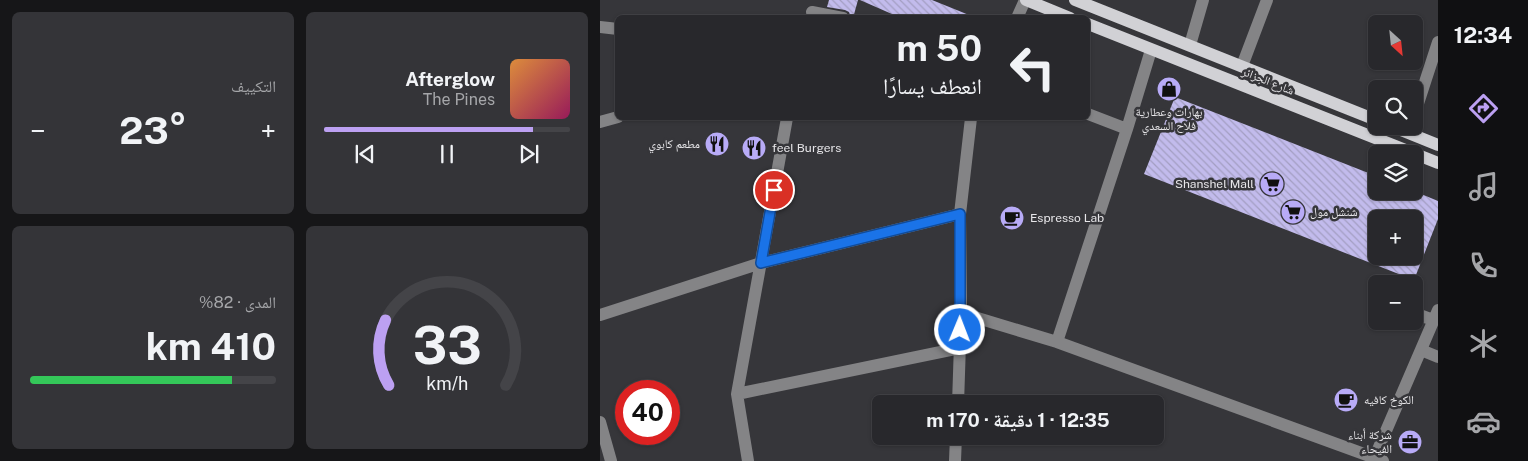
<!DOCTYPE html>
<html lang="ar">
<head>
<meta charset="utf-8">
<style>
	body { margin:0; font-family:"Public Sans","Noto Naskh Arabic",sans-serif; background:#343438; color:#f1f3f6; direction:rtl; height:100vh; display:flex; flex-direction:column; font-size:19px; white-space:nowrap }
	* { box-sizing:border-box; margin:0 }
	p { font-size:16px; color:#a5a6a9 }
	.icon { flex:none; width:28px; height:28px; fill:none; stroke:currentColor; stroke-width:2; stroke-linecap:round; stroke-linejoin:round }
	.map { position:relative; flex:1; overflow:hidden; direction:ltr }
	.drawer { display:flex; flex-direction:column; gap:12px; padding:12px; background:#161618; width:600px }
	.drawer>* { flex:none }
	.banner { position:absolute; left:15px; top:15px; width:475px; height:105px; border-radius:8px; box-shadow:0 1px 4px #0004,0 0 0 1px #444448; direction:rtl; background:#28282c; color:#f1f3f6; overflow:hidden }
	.needle { width:32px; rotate:153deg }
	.fabs { position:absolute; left:768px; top:15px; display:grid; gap:10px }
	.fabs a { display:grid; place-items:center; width:55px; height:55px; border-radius:8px; background:#28282c; box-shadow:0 1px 4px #0004,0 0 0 1px #444448; font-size:25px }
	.speed { position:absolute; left:15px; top:380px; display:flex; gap:10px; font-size:25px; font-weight:700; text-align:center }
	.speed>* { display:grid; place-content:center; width:65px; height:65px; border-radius:50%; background:#28282c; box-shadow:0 1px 4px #0004,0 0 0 1px #444448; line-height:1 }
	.speed .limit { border:8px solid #d22; background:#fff; color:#111 }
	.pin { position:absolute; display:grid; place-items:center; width:42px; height:42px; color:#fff; margin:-21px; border:2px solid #fff; border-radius:50%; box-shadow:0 1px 5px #0007 }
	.me { position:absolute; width:55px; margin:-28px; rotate:1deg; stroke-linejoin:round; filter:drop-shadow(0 0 4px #0008) }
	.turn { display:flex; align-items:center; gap:18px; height:105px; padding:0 25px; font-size:22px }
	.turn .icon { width:65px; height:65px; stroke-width:2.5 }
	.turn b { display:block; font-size:35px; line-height:42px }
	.big { font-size:38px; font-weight:700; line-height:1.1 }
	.drawer .card { flex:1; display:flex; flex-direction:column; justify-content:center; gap:8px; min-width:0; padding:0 18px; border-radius:8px; background:#343438 }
	.drawer .dial { align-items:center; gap:0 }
	.dial svg { height:130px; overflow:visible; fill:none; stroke:#444448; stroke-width:7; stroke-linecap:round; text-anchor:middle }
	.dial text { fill:#f1f3f6; stroke:none }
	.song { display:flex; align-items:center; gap:15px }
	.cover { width:60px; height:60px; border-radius:8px; background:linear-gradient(135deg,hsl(30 70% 55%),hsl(330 70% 35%)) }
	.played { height:5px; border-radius:2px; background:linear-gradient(90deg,#bca0f2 85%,#444448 85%) }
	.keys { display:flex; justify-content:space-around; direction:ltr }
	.heat { display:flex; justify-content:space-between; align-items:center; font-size:28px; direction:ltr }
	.charge { height:8px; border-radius:4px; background:linear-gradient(90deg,#34c759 82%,#444448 0) }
	.drawer .tiles { flex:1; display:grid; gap:12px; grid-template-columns:repeat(2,1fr) }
	.trip { position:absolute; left:272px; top:395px; width:292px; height:50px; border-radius:8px; background:#28282c; box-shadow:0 1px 4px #0004,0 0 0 1px #444448; font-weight:700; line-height:50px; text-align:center; direction:rtl }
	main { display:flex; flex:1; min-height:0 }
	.menu { display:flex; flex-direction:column; width:90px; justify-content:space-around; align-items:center; background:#101012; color:#a5a6a9 }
	.menu .icon { width:35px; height:35px }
	.menu .current { color:#bca0f2 }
	.menu b { font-size:22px; color:#f1f3f6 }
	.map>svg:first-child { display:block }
</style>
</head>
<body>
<main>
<nav class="menu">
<b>12:34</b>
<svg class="icon current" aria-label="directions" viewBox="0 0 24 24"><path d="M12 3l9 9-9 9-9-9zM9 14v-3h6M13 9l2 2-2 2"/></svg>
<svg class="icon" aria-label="music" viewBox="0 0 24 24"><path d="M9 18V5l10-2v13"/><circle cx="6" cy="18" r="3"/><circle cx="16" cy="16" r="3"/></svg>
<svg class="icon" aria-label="phone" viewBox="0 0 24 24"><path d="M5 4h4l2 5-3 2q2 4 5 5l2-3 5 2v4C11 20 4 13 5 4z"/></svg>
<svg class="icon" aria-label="climate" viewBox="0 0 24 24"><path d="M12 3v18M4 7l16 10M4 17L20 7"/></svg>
<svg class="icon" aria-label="car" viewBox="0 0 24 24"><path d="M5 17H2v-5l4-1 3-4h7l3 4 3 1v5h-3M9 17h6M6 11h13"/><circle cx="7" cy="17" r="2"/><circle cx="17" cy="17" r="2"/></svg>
</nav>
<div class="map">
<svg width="838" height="461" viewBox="0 0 838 461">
	<defs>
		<pattern id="building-back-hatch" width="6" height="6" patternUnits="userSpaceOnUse" patternTransform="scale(1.25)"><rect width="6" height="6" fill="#c2bbec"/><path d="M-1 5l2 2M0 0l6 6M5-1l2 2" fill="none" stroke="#a39ec2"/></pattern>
	</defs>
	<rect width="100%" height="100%" fill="#36363a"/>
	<path fill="url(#building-back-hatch)" fill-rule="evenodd" d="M229 0H258L253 18H251L249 12 245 10 227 7Z
		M260 0H332L374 17 301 18Z
		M575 97 776 176V191H814L838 201V219L814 280 544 174ZM776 219H814V256H776Z"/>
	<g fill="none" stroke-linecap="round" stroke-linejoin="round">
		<path stroke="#848486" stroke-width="12" d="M212 12 243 18
			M417 18 425 0
			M0 27 18 29
			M590 45 603 0
			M642 66 667 0
			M488 114 527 129
			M814 116 838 42
			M0 122 18 117
			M361 313 457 342 783 461
			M814 313 833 320
			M0 315 161 263 360 214
			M457 342 527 129 551 50
			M821 350 838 357
			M137 394 360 348
			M358 404 361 313 360 214 371 118
			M0 422 11 461
			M148 461 137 394 187 118
			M355 461 356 436
			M773 461 838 310"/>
		<path stroke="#d1d1d5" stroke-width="12" d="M426 0 470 18
			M475 0 776 120
			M488 24 838 163
			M791 126 838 145"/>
	</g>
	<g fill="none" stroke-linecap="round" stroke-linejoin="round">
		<defs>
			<path id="route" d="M174 190 161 263 360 214V330"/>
		</defs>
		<use href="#route" stroke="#114b97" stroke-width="12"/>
		<use href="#route" stroke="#1a73e8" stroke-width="9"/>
	</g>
	<defs>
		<symbol id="shop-disc" viewBox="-11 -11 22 22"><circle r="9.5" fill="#b8abf7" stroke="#36363a"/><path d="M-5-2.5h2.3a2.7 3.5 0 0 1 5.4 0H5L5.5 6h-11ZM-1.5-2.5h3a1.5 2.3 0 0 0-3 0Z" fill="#111"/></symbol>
		<symbol id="restaurant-disc" viewBox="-11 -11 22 22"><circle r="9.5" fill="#b8abf7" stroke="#36363a"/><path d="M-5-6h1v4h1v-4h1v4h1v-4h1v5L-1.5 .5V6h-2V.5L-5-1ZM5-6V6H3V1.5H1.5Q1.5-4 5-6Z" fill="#111"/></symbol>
		<symbol id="supermarket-disc" viewBox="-11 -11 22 22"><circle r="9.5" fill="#b8abf7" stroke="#36363a"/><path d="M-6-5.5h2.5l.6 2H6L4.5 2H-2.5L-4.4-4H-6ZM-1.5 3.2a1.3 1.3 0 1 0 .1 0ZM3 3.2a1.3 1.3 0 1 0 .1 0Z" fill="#111"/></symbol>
		<symbol id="cafe-disc" viewBox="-11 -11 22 22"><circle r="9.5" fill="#b8abf7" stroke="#36363a"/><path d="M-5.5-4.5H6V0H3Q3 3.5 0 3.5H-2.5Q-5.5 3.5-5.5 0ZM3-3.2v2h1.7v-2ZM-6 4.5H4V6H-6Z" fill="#111"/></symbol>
		<symbol id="office-disc" viewBox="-11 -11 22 22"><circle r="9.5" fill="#b8abf7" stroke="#36363a"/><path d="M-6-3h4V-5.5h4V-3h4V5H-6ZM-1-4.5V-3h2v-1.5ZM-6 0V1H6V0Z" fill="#111"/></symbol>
	</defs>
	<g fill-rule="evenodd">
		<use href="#shop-disc" x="555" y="75" width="28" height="28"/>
		<use href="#restaurant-disc" x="103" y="130" width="28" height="28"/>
		<use href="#restaurant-disc" x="140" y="134" width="28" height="28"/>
		<use href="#supermarket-disc" x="658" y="170" width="28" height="28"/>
		<use href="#supermarket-disc" x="679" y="198" width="28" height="28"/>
		<use href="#cafe-disc" x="398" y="204" width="28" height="28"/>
		<use href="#cafe-disc" x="732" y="386" width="28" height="28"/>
		<use href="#office-disc" x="796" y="428" width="28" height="28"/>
	</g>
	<g text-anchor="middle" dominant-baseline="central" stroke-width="5" stroke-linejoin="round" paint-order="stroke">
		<g font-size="12" fill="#e7e6e9" stroke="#36363a">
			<text transform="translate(668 81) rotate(22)">شارع الجزائر</text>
		</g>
		<g font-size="12" fill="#e7e6e9" stroke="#36363a" text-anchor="start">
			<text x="569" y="112" text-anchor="middle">بهارات وعطارية<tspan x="569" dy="14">فلاح السعدي</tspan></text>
			<text x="100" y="144" text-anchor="end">مطعم كابوي</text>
			<text x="172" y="148">feel Burgers</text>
			<text x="654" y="184" text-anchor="end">Shanshel Mall</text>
			<text x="710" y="212">شنشل مول</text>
			<text x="430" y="218">Espresso Lab</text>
			<text x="764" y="400">الكوخ كافيه</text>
			<text x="792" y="435" text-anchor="end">شركة أبناء<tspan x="792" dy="14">الفيحاء</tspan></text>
		</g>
	</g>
</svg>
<div class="fabs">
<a><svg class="needle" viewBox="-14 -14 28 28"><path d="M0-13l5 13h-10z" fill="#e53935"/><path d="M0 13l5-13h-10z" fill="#a5a6a9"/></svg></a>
<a><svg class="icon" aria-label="search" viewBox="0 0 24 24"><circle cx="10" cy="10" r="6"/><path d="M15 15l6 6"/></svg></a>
<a><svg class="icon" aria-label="layers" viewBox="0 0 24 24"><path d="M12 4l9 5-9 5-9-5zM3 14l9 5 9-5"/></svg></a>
<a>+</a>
<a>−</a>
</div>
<div class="speed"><div class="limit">40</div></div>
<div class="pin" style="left:174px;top:190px;background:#d93025"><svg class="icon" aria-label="arrive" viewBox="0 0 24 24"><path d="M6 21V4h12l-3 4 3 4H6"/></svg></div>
<svg class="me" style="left:360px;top:330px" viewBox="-20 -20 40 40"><circle r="17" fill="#1a73e8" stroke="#fff" stroke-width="3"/><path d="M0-11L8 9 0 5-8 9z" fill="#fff"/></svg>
<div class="trip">12:35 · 1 دقيقة · 170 m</div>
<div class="banner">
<div class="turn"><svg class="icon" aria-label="left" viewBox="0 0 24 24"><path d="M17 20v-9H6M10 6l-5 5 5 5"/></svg><div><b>50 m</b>انعطف يسارًا</div></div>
</div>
</div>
<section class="drawer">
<div class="tiles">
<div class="card">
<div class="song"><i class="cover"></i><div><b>Afterglow</b><p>The Pines</p></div></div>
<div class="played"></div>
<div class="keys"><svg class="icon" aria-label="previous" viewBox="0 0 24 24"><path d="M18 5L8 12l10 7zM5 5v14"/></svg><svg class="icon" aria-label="pause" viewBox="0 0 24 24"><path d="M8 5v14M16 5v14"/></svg><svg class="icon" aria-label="next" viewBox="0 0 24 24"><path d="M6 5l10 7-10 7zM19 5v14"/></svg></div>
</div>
<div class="card"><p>التكييف</p>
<div class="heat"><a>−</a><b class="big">23°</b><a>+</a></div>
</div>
<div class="card dial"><svg viewBox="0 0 100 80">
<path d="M14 69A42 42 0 1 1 86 69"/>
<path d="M14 69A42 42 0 0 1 12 29" stroke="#bca0f2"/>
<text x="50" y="56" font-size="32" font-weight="700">33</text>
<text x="50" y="72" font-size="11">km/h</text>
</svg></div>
<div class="card"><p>المدى · 82%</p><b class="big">410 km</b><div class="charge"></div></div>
</div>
</section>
</main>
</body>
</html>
